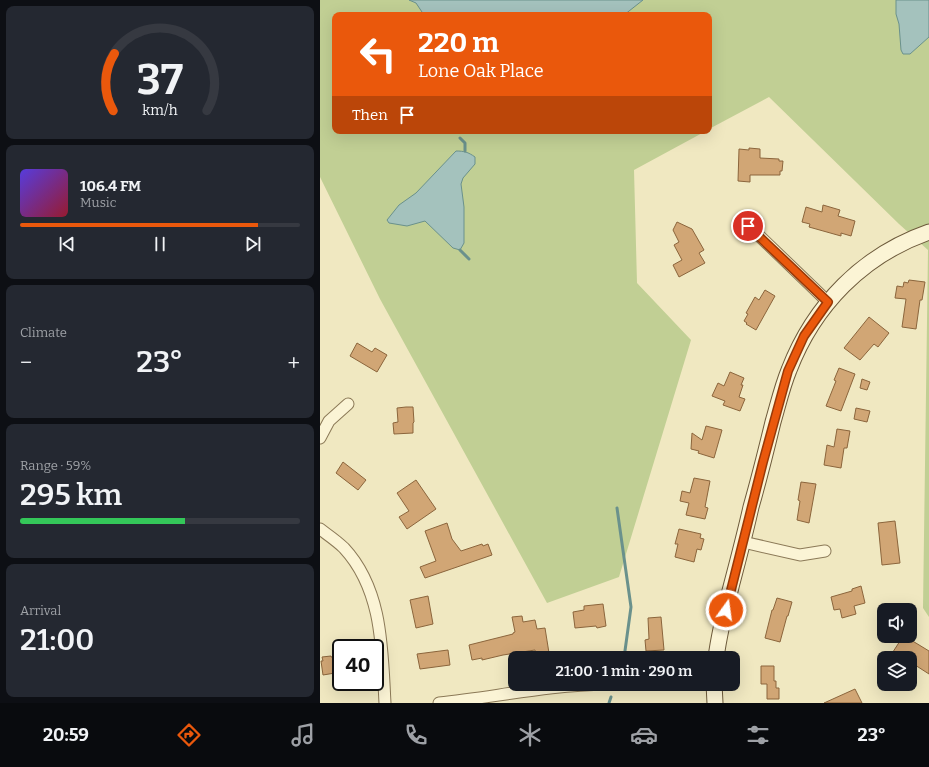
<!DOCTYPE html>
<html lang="en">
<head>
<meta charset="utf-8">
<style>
	body { margin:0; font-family:Bitter,serif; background:#242831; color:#f1f3f6; height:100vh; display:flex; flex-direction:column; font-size:15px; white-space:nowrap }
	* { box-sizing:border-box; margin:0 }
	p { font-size:13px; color:#9ea1a6 }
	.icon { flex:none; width:22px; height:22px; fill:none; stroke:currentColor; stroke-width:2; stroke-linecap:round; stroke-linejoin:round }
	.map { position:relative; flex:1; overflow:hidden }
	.sheet { display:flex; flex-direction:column; gap:6px; padding:6px; background:#0d0f14; width:320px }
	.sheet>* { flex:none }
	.hud { position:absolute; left:12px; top:12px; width:380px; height:122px; border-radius:8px; box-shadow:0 4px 16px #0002; background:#ea580c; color:#fff; overflow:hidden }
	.buttons { position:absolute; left:557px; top:603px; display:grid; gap:8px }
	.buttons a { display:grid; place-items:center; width:40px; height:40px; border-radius:8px; background:#171b24; box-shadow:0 4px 16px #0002; font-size:20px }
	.speed { position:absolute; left:12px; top:639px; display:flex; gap:8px; font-size:20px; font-weight:700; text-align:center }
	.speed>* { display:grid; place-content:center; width:52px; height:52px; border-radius:50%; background:#171b24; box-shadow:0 4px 16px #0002; line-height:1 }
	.speed .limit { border:2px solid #111; border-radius:6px; background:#fff; color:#111 }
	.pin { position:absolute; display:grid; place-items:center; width:34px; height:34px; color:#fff; margin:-17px; border:2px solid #fff; border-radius:50%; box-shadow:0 1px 4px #0007 }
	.me { position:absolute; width:44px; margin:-22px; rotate:14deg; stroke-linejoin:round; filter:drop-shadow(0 0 3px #0008) }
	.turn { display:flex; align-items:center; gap:14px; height:84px; padding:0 20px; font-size:18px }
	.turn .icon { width:52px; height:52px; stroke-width:2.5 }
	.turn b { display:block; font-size:28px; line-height:34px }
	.then { display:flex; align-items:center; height:38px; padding:0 20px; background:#0003; gap:8px; font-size:15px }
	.big { font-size:30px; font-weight:600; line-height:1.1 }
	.sheet .widget { flex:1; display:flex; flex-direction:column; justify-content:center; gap:6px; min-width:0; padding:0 14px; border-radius:8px; background:#242831 }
	.sheet .dial { align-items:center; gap:0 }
	.dial svg { height:104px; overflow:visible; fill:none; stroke:#363941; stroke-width:7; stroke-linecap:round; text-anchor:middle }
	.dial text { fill:#f1f3f6; stroke:none }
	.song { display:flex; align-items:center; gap:12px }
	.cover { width:48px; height:48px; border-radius:6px; background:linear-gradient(135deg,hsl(250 70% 55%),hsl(350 70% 35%)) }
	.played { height:4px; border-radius:2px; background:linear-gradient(90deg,#ea580c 85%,#363941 85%) }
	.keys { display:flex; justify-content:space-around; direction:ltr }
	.heat { display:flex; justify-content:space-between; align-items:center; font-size:22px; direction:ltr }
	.charge { height:6px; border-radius:3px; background:linear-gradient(90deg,#34c759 59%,#363941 0) }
	.trip { position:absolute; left:188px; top:651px; width:232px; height:40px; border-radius:8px; background:#171b24; box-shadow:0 4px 16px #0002; font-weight:600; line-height:40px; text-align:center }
	.tab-bar { display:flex; height:64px; justify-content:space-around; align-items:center; background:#090b0e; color:#9ea1a6 }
	.tab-bar .icon { width:28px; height:28px }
	.tab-bar .current { color:#ea580c }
	.tab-bar b { font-size:18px; color:#f1f3f6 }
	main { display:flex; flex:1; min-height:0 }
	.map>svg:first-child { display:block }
</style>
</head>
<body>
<main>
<section class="sheet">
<div class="widget dial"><svg viewBox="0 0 100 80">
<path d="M14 69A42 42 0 1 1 86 69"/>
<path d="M14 69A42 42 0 0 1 15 25" stroke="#ea580c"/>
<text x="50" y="56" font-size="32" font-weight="700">37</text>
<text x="50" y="72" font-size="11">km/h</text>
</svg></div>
<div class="widget">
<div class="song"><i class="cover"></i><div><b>106.4 FM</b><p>Music</p></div></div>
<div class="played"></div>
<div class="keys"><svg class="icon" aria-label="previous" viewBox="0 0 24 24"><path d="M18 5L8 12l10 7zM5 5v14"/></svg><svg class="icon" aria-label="pause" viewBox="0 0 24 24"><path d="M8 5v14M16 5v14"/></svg><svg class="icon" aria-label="next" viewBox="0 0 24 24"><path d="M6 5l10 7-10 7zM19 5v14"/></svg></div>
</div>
<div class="widget"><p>Climate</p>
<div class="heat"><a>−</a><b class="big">23°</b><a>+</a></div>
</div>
<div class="widget"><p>Range · 59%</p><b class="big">295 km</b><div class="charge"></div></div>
<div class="widget"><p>Arrival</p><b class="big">21:00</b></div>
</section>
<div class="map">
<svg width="609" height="703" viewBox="0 0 609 703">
	<rect width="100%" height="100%" fill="#f0e8c1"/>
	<path fill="#c1cf94" d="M0 0H609V617L603 608 608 250 579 224 449 97 389 129V15H15V131H386L314 170 317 283 371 340 299 577 227 603 60 299 0 177Z"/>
	<path fill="#a4c2bd" stroke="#6a918c" d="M89 0H323L304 15H104L96 3Z
		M576 0H609V37L590 54H583L581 50 579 24 576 14Z
		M136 151C144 151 148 152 155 157V164L143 178 141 184 144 207V243L140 250 133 248 105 221 87 226 69 223 67 220 79 205 96 193Z"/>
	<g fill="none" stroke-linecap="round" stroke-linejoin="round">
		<path stroke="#6a918c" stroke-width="3" d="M140 138 145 143V151
			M140 250 149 259
			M297 508 311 607 304 658
			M289 703 291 697"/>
	</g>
	<path fill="#d1a675" stroke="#8b653c" d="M429 148 440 149V158L459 159V161H463L462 171H460V175H430V182L418 181 419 149 429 150Z
		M503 205 520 210 518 216 535 221 531 236 521 233V236L489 227 490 224 482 222 486 207 502 212Z
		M357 222 372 229 384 250 379 253 385 263 359 277 353 265 362 260 354 245 359 242 353 230Z
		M589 280 605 282 602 300H600L596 329 582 327 586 299 575 298 577 286 583 287 584 282 588 283Z
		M445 290 455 296 436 330 426 324 427 323 424 321 428 314 426 313 435 297 439 300Z
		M549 317 569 333 558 347 554 344 540 360 524 348Z
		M37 343 52 352 55 348 67 355 57 372 30 356Z
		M519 368 535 374 521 411 506 406 516 381 514 380Z
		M410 372 424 378 421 385H423L419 397 425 399 420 411 403 405 405 401 392 396 398 383 404 386Z
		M542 379 550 382 547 390 540 388Z
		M86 407H93L94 422 93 423V433L74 434 73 423 78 422 77 408Z
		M536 408 550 411 547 422 534 419Z
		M386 426 402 430 394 458 378 453 379 451 371 449 372 433 382 440Z
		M517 429 530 431 527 448H524L521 468 504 465 507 445 514 447Z
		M23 462 46 480 38 490 16 473Z
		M374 478 390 481 385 507 388 508 385 519 366 515 369 503 360 501 362 491 370 493Z
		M96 480 116 509 87 529 79 517 89 511 77 493Z
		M481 482 496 484 489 523 477 520 480 501 478 500Z
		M575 521 580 563 562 565 558 523Z
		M127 523 132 539 141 551 162 544 163 546 168 544 172 555 105 578 100 567 116 561 105 531Z
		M359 529 381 534 380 538 384 539 381 550 377 549 374 562 355 557 358 544H355Z
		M541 586 545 603 534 606 536 614 522 618 520 609 514 610 511 597 532 591V589Z
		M108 596 113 624 96 628 90 600Z
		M457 598 472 602 468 616H467L460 642 445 638 452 610H453Z
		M283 604 286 626 277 628 276 626 255 628 253 612 264 610V606Z
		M202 616 203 622 215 620 217 629 225 628 229 653 216 655 215 650 183 655 162 660V658L152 660 149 645 193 634V633L195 632 192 617Z
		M341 617 344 650 326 651 325 640 329 639 328 618Z
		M586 637 609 651V674L595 665 590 673V658H569L580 641 582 643Z
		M128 650 130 665 100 669 97 654Z
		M11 656V657L21 656V672L3 675 1 661H3L2 657Z
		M441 666H454V681H456V688H459V699H447V684H441Z
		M535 689 542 703H504Z"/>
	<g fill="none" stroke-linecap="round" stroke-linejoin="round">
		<defs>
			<path id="street" d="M428 225 508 302
				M0 438 9 421 28 404
				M0 529C8 535 17 541 24 548 63 590 62 650 65 703
				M423 542 480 555 505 551
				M373 684H394
				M119 703C175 697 230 685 286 684"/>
			<path id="secondary" d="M396 658C399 634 405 610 411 587 418 560 425 534 431 507 439 479 446 451 453 422 458 405 462 387 469 370 494 305 543 255 609 232
				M394 684 395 703"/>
		</defs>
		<use href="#street" stroke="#8b7957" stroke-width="13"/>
		<use href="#secondary" stroke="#6d5a3b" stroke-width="17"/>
		<use href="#street" stroke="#fbf4d5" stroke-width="11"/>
		<use href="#secondary" stroke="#fbf4d5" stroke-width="15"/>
	</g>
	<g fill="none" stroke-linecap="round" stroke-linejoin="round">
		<defs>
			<path id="route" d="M406 610 443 462 468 371 484 336 508 302 428 226"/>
		</defs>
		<use href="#route" stroke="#983908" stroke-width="10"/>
		<use href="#route" stroke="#ea580c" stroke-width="7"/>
	</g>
</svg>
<div class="buttons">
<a><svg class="icon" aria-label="sound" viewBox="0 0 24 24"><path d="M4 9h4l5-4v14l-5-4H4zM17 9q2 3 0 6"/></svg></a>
<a><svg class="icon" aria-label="layers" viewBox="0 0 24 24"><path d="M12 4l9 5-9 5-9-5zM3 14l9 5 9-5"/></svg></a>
</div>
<div class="speed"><div class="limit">40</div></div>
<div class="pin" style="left:428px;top:226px;background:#d93025"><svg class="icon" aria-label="arrive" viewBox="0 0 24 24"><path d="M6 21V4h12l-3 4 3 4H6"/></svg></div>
<svg class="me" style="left:406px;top:610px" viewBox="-20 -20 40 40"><circle r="17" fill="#ea580c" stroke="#fff" stroke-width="3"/><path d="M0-11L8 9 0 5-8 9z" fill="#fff"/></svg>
<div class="trip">21:00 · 1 min · 290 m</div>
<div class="hud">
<div class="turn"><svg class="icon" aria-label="left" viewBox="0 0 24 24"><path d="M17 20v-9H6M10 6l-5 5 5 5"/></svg><div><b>220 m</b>Lone Oak Place</div></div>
<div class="then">Then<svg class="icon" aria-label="arrive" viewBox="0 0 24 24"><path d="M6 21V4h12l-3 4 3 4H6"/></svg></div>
</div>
</div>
</main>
<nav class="tab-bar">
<b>20:59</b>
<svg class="icon current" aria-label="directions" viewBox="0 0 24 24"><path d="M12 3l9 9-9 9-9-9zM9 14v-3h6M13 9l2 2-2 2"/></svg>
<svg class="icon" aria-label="music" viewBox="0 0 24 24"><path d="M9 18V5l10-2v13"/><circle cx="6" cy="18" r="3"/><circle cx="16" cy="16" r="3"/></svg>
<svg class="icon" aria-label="phone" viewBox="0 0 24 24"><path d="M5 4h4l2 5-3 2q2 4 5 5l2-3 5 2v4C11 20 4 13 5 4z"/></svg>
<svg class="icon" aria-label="climate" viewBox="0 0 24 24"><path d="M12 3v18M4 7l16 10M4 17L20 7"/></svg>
<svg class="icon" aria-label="car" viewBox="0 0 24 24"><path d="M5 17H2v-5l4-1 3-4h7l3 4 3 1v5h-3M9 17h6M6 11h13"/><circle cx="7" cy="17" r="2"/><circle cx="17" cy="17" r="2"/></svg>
<svg class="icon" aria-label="filters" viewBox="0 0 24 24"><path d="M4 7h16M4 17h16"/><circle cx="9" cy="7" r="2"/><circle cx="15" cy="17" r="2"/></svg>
<b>23°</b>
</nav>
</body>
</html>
